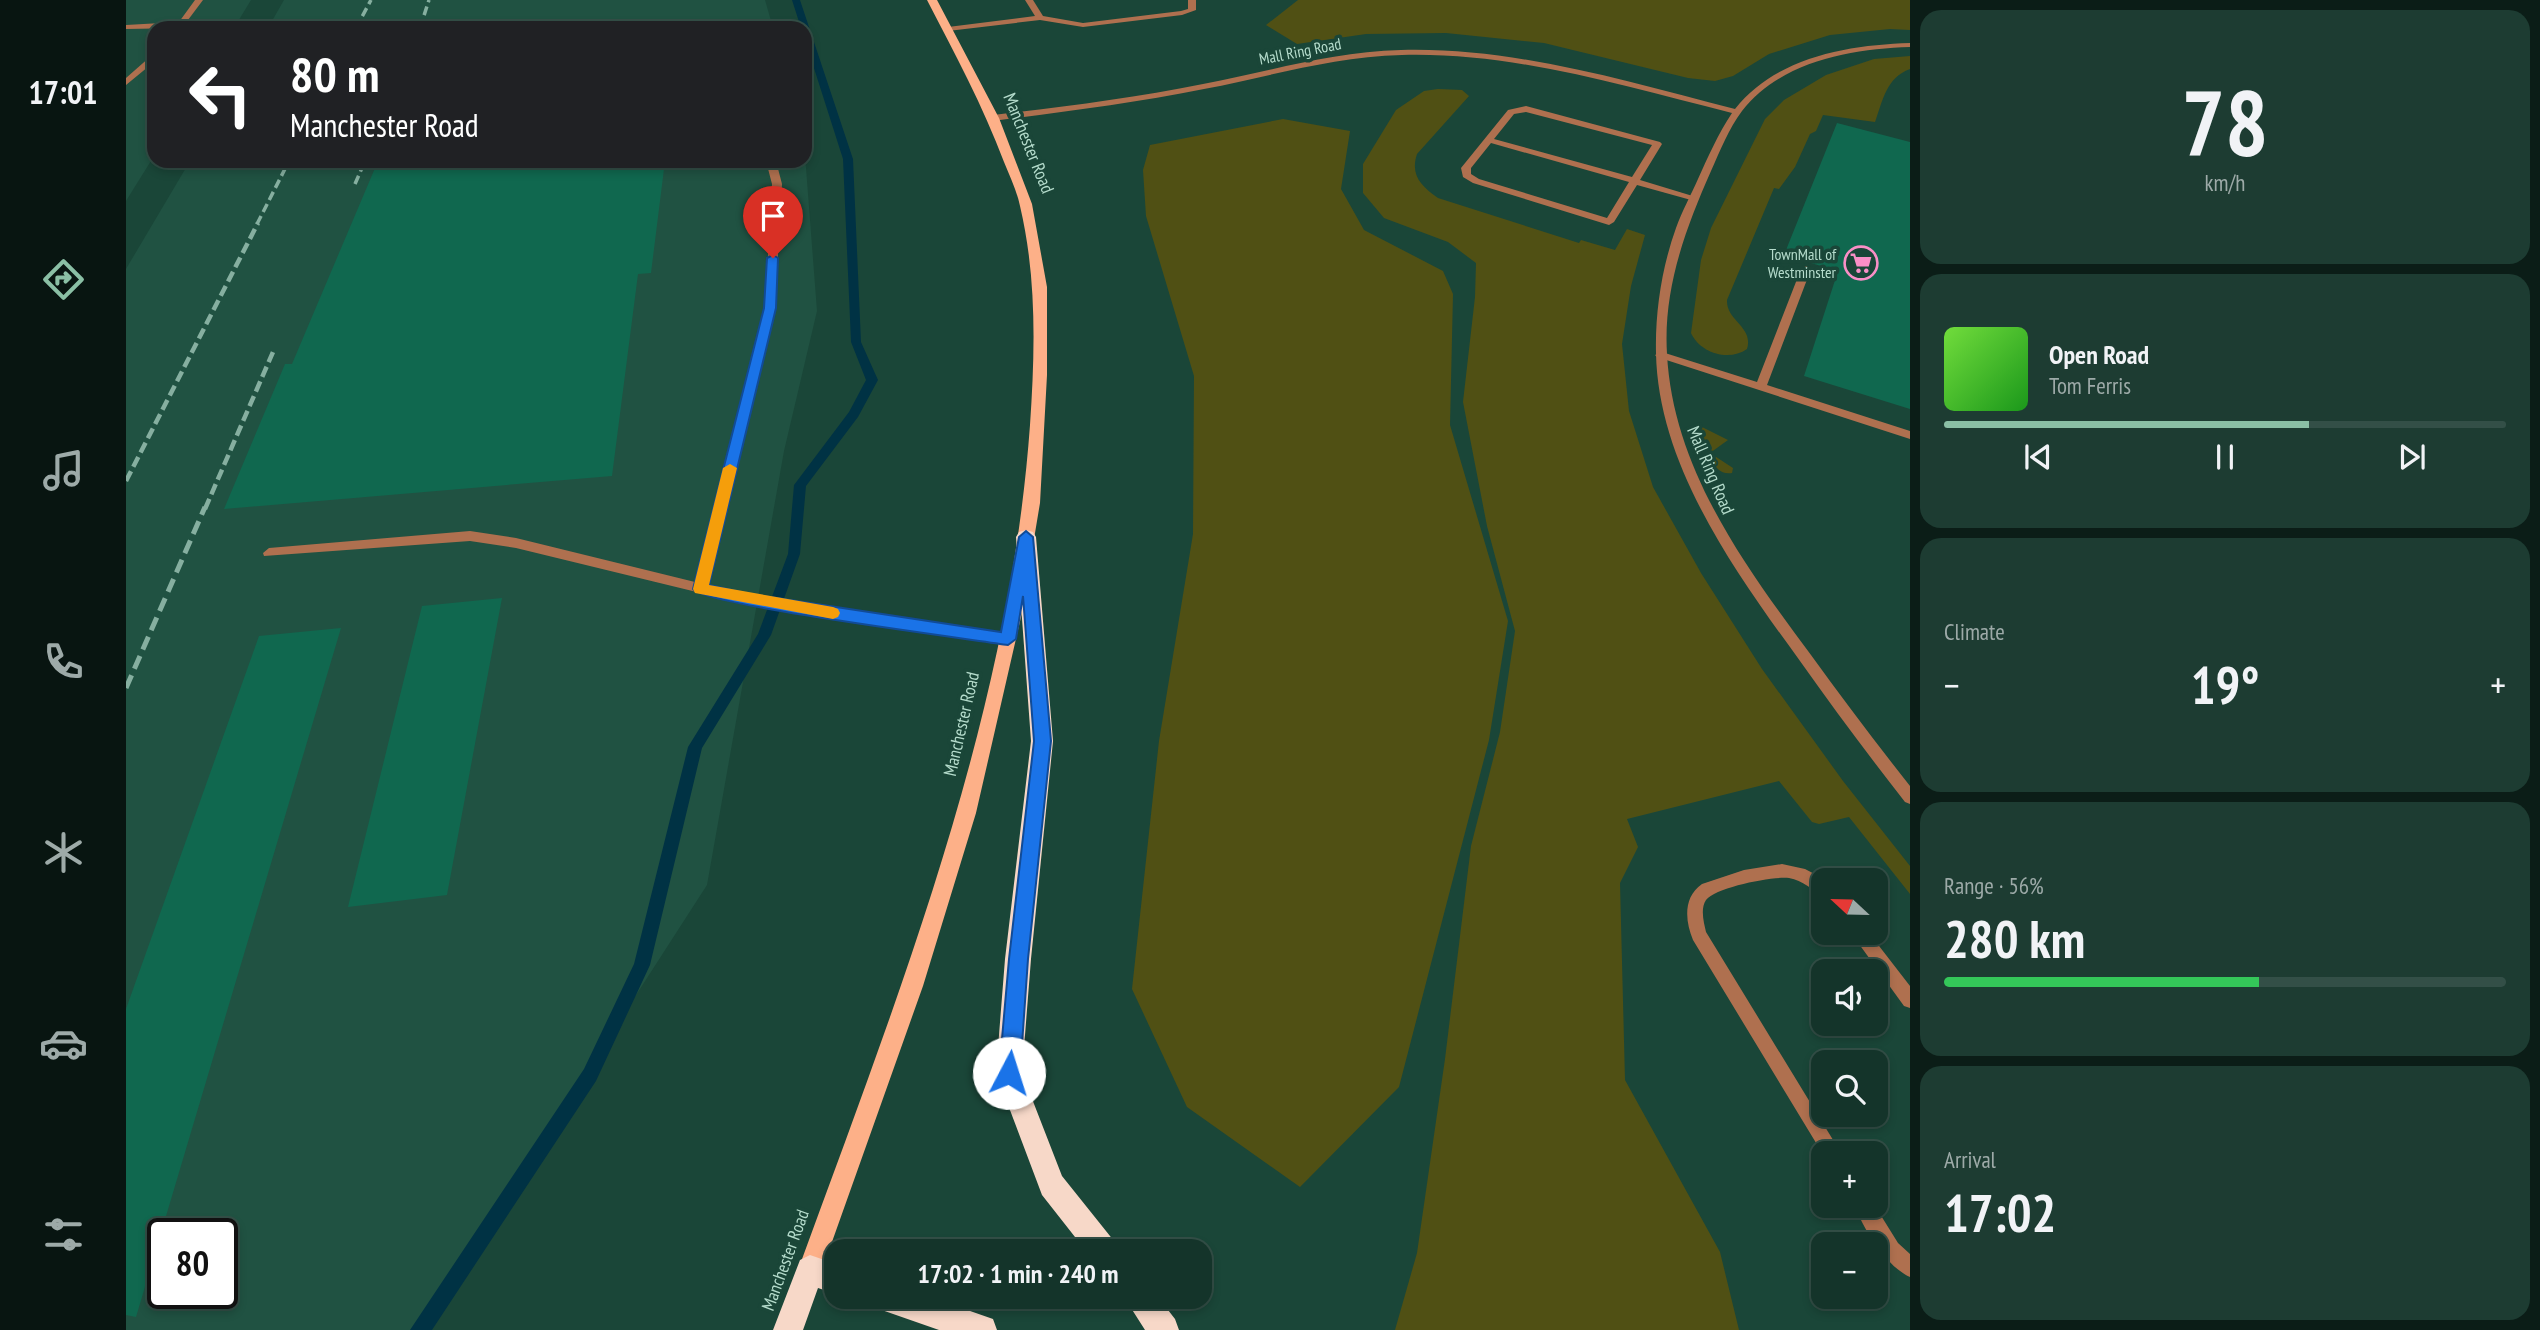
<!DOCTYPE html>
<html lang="en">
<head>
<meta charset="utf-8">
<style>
	body { margin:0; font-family:"PT Sans Narrow",sans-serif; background:#1d3c32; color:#f1f3f6; height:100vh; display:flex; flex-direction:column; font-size:26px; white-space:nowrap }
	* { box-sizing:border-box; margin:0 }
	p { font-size:23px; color:#9daaa8 }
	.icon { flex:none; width:38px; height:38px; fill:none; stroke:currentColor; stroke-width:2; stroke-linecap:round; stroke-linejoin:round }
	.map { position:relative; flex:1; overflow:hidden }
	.drawer { display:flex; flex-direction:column; gap:10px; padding:10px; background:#0b1d17; width:630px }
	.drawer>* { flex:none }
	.hud { position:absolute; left:21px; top:21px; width:665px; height:147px; border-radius:21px; box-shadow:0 4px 10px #0003,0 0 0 2px #334f47; background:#202124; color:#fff; overflow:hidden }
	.needle { width:46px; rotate:292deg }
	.tools { position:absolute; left:1685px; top:868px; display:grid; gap:14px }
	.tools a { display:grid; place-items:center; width:77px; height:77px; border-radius:14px; background:#14342a; box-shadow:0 4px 10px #0003,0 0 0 2px #334f47; font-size:35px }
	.speed { position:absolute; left:21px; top:1218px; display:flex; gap:14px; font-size:35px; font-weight:700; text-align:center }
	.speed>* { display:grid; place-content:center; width:91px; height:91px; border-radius:50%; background:#14342a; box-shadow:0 4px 10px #0003,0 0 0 2px #334f47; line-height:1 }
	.speed .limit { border:4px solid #111; border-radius:10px; background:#fff; color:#111 }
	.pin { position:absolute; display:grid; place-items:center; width:60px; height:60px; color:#fff; margin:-72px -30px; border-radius:50% 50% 50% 0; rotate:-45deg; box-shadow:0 0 7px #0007 }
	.pin .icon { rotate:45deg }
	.me { position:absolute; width:77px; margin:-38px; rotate:5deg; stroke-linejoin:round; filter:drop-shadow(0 0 5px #0008) }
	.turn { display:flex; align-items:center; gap:24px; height:147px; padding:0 28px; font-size:32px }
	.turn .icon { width:91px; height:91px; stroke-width:2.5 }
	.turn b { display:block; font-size:49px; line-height:60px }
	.big { font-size:52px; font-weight:700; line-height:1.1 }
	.drawer .tile { flex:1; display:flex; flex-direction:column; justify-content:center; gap:10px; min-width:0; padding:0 24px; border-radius:21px; background:#1d3c32 }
	.drawer .dial { align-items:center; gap:0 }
	.dial b { font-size:91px; line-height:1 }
	.song { display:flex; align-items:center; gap:21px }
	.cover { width:84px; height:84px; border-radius:10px; background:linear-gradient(135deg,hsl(100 70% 55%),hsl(120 70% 35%)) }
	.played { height:7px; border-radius:4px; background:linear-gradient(90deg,#8abfa5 65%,#334f47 65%) }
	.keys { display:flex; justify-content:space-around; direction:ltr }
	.heat { display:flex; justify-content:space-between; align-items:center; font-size:38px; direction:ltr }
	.charge { height:10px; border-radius:5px; background:linear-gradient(90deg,#34c759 56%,#334f47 0) }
	.trip { position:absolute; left:698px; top:1239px; width:388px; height:70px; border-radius:21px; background:#14342a; box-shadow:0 4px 10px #0003,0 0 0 2px #334f47; font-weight:700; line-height:70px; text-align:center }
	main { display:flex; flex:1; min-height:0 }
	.tabs { display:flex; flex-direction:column; width:126px; justify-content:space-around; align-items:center; background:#081511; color:#9daaa8 }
	.tabs .icon { width:49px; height:49px }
	.tabs .selected { color:#8abfa5 }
	.tabs b { font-size:32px; color:#f1f3f6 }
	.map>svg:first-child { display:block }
</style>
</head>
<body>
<main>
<nav class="tabs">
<b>17:01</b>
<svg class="icon selected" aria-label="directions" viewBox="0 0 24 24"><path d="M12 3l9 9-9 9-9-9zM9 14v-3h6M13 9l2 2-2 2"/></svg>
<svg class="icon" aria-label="music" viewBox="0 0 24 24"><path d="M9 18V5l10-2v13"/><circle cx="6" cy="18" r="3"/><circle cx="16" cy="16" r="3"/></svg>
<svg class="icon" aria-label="phone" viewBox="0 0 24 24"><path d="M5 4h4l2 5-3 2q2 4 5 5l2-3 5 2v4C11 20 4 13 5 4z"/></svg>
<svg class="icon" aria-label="climate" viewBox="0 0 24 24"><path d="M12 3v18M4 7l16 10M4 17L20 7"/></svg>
<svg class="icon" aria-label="car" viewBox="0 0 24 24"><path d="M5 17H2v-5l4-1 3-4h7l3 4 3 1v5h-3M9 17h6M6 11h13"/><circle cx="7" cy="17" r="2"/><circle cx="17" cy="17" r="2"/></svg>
<svg class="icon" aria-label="filters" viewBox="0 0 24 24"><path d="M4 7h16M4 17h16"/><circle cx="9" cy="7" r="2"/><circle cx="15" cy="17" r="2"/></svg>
</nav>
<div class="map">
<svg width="1784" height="1330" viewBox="0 0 1784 1330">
	<rect width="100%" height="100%" fill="#1a4638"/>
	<path fill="#205242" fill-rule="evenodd" d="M0 0H125L108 28H28V156L0 201Z
		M158 0H639L647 28H142Z
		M679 155 691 311 658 451 581 885 294 1330H0V269L64 161H679ZM37 1234H96V1293H37Z"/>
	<path fill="#505014" d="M1172 0H1784V30L1764 29 1704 35 1643 54 1607 76 1589 81 1562 78 1418 43 1320 33 1240 34 1171 44 1140 25Z
		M1784 56V69C1760 78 1757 100 1749 122L1697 115 1690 131 1684 134 1669 167 1653 189 1648 188 1601 300C1600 321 1628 327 1621 349 1603 362 1574 353 1565 333L1575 260 1585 228 1639 119 1658 100 1700 75 1748 59Z
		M1312 89 1336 90 1343 96 1291 154C1284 175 1295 186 1312 198L1453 243 1455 240 1489 250 1501 229 1519 235 1505 286 1496 344 1503 411 1527 487 1575 573 1636 669 1717 781 1784 866V894L1723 817 1693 824 1686 822 1653 781 1501 819 1512 847 1494 883 1499 1080 1594 1252 1613 1330H1269L1291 1253 1319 1059 1345 846 1374 732 1389 631 1361 526 1337 402 1349 297 1350 263 1322 242 1258 218 1237 193V164L1270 110 1298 91Z
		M1157 119 1224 131 1215 189 1238 230 1317 271 1327 294 1324 425 1382 621 1363 740 1273 1087 1174 1187 1061 1107 1006 989 1033 741 1067 534 1068 376 1020 216 1017 170 1024 145Z
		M1574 426 1602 440 1584 453 1607 468 1606 473C1585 477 1577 442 1574 426Z"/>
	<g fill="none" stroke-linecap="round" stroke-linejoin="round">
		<path fill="#003244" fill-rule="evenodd" d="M666 0H674L727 159 735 342 752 380 732 417 680 486 674 554 645 635 576 748 524 965 470 1081 306 1330H284L458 1069 508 964 562 747 632 634 662 554 668 485 723 412 740 380 725 342 717 159 679 40V28H675Z"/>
	</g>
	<path fill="#10684f" d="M1711 123 1784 142V409L1678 376 1712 271 1658 255Z
		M252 161H539L525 273 512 274 486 476 98 509 159 364H166Z
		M376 598 321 895 222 907 296 606Z
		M215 628 10 1317 0 1315V1009L133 636Z"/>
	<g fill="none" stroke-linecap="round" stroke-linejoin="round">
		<path fill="#af704f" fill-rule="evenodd" d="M69 0H77L56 28 0 29V25L53 22Z
			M899 0H907L917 16 957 23 1055 11 1062 9V0H1070V10L1056 15 957 27 914 20 822 31 818 29 822 27 909 16Z
			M25 56H28V62L0 85V78Z
			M1400 106 1534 142 1536 144 1514 180 1570 197 1565 200 1511 185 1488 222 1483 225 1347 183 1337 177 1335 168 1382 110ZM1400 112 1526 145 1506 177 1368 139 1388 114ZM1365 143 1503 182 1481 218 1353 179 1345 174V168Z
			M640 161H650L656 184 649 308 582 585 624 595 882 634 889 639 887 643 882 644 624 605 390 548 344 541 138 556 137 553 143 548 344 531 390 538 569 582 639 308 646 184Z
			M1680 266 1685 269 1641 385 1784 431V439L1531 357 1529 355 1535 352 1539 353 1631 382 1675 269Z
			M1656 864 1679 869 1700 880H1698V895C1686 891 1677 880 1663 878 1647 876 1590 887 1580 900 1574 909 1578 923 1580 932L1715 1153H1698V1156L1567 940C1559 921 1557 897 1576 884L1618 870Z
			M1725 933H1743L1784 986V1008L1778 1006Z
			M1729 1206H1749L1772 1243 1784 1254V1277C1761 1267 1737 1229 1729 1206Z"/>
		<path fill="#af704f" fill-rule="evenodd" d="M1784 43V47C1725 49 1655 61 1616 111 1603 128 1594 151 1585 171 1559 230 1537 289 1541 354 1547 469 1619 566 1685 655 1717 699 1750 743 1784 786V804L1779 802C1743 756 1708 709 1674 661 1610 573 1532 466 1530 353 1529 311 1536 267 1550 228 1556 211 1565 195 1572 179 1582 157 1592 134 1606 113 1497 86 1389 52 1276 55 1206 57 1146 76 1078 89 1008 103 937 112 867 121L863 118 867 115C937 107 1007 98 1077 84 1145 71 1205 52 1275 50 1389 47 1499 81 1609 109 1650 57 1722 45 1784 43Z"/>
		<path fill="#fdb088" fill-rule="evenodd" d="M801 0H811L873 118 906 204 921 287V375L914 503 895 617 850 813 797 986 696 1270 693 1279 684 1282 675 1279 672 1270C772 996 883 718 904 425 909 352 911 278 894 206 891 191 884 177 878 162 857 106 829 54 801 0Z"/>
		<path fill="#f7d8c8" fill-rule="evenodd" d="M900 530 907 532 910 537 927 741 905 959 896 1073 936 1176 988 1241 993 1251H960L916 1195 870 1073 879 959 905 741 890 537 893 532Z
			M684 1255 710 1264V1294L692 1288 677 1330H647L674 1260Z
			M746 1297H804L867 1319 871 1330H813L750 1308Z
			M998 1297H1032L1049 1319 1053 1330H1019Z"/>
		<path stroke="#86afa0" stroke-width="3.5" stroke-dasharray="9 4.5" stroke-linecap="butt" d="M230 28 245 0
			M294 28 303 0
			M229 184 239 161
			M131 224 163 161"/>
		<path stroke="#86afa0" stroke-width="4.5" stroke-dasharray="11 5" stroke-linecap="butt" d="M0 481 132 223
			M79 509 147 352"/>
		<path stroke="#86afa0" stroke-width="5" stroke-dasharray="14 7" stroke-linecap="butt" d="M0 688 79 507"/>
	</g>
	<path fill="#1a73e8" stroke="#114b97" stroke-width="2" d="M647 255 652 258 650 308 583 585 624 594 875 632 893 537 900 531 907 537 925 741 902 959 894 1073 891 1080 883 1083 876 1080 873 1073 883 959 908 741 897 596 890 639 882 645C843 639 578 605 567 589L638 308 641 258Z"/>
	<path fill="#f59e0b" d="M604 464 611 468 583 585 707 607 712 609 714 613 712 617 707 619 569 593 567 589 597 468Z"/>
	<defs>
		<symbol id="supermarket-ring" viewBox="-11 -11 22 22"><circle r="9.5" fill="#1a4638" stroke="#fa8fc7" stroke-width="1.5"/><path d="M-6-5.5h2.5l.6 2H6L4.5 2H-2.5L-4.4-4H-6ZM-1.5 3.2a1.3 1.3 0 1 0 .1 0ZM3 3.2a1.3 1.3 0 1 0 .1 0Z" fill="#fa8fc7"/></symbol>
	</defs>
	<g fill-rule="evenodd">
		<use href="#supermarket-ring" x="1716" y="244" width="38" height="38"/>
	</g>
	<g text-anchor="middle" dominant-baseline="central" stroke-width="7" stroke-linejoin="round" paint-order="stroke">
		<g font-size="16" fill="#b5dccc" stroke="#1a4638">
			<text transform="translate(1174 51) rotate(-11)">Mall Ring Road</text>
		</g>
		<g font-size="16" fill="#b5dccc" stroke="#1a4638" text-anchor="end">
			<text x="1710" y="254">TownMall of<tspan x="1710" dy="18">Westminster</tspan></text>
		</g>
		<g font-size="18" fill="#b5dccc" stroke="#1a4638">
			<text transform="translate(903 143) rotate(68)">Manchester Road</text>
			<text transform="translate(1585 470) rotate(67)">Mall Ring Road</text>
			<text transform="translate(835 724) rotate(-77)">Manchester Road</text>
			<text transform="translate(659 1260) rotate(-70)">Manchester Road</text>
		</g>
	</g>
</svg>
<div class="tools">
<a><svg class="needle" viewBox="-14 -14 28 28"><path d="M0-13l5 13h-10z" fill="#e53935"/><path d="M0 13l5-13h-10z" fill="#9daaa8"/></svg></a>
<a><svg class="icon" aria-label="sound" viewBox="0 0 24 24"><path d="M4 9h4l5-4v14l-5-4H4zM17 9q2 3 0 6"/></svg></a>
<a><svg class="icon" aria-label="search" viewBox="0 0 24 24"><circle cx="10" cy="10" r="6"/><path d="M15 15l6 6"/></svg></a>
<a>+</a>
<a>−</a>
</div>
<div class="speed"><div class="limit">80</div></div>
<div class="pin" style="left:647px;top:258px;background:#d93025"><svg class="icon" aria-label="arrive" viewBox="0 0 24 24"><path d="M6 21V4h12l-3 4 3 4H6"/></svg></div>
<svg class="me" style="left:883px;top:1073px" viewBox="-20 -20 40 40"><circle r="19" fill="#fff"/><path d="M0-13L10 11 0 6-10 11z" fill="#1a73e8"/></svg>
<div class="trip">17:02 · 1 min · 240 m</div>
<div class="hud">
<div class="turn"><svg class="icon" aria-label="left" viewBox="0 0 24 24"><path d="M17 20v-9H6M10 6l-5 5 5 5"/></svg><div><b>80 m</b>Manchester Road</div></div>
</div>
</div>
<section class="drawer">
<div class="tile dial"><b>78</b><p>km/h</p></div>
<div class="tile">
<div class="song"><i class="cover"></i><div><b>Open Road</b><p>Tom Ferris</p></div></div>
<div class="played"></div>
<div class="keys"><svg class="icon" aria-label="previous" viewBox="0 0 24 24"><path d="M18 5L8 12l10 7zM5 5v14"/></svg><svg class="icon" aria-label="pause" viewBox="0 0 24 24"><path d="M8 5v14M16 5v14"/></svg><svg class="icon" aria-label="next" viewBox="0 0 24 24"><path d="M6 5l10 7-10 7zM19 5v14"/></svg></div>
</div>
<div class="tile"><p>Climate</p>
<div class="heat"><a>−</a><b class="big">19°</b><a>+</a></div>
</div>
<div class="tile"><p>Range · 56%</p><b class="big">280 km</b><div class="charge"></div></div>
<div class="tile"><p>Arrival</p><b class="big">17:02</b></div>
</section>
</main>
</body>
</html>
